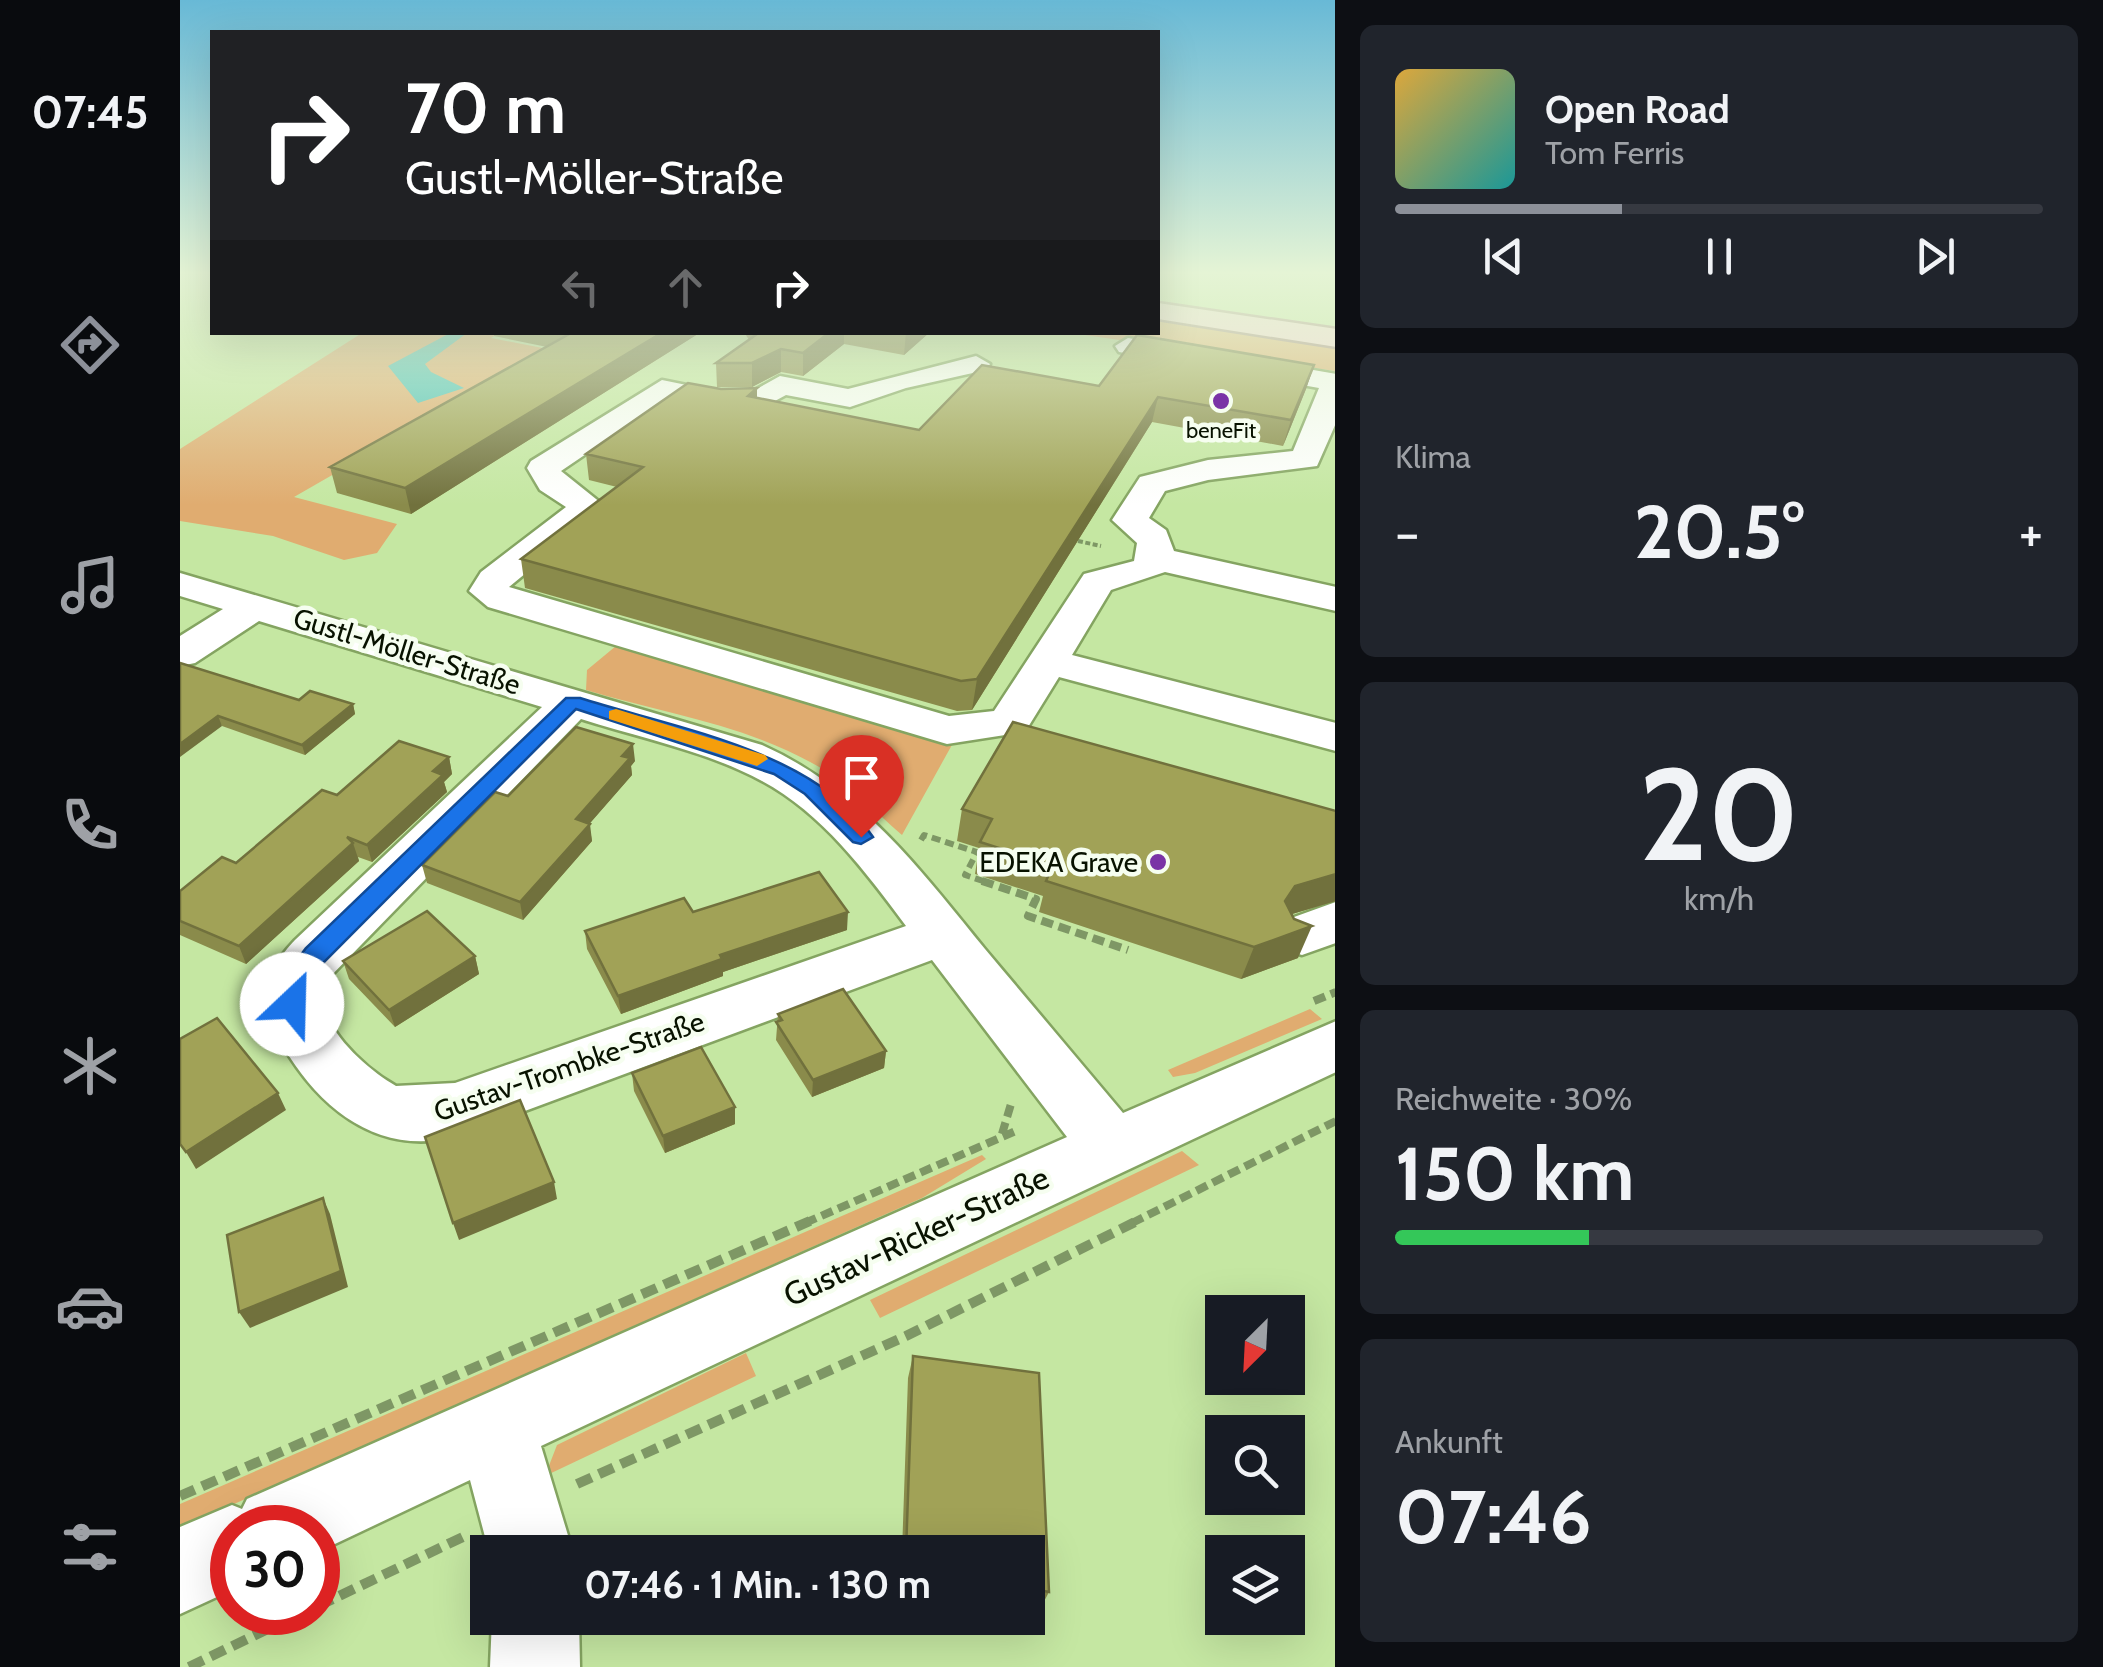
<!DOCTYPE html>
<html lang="de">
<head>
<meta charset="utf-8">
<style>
	body { margin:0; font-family:Cabin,sans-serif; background:#20242c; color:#f1f3f6; height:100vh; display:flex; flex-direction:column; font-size:38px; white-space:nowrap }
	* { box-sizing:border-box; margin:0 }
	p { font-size:32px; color:#9ea1a6 }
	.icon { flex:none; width:55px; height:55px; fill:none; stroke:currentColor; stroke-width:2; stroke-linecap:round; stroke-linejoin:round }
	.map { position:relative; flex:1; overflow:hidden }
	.side { display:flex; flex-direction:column; gap:25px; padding:25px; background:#0d0f14; width:768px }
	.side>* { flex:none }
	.hud { position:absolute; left:30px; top:30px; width:950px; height:305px; border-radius:0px; box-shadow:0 10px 40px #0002; background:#202124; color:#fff; overflow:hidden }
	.needle { width:65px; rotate:204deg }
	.buttons { position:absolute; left:1025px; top:1295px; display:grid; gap:20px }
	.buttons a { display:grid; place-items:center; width:100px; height:100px; border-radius:0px; background:#171b24; box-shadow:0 10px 40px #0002; font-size:50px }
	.speed { position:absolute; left:30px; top:1505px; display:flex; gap:20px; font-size:50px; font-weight:700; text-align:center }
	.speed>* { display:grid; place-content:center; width:130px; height:130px; border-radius:50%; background:#171b24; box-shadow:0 10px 40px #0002; line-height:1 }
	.speed .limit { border:15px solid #d22; background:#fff; color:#111 }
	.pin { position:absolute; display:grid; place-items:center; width:85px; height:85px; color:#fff; margin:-102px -42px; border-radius:50% 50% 50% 0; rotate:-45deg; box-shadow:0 0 10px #0007 }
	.pin .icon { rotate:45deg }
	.me { position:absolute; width:110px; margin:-55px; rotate:24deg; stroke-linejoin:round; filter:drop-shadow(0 0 8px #0008) }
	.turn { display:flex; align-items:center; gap:35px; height:210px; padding:0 30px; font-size:45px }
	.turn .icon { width:130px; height:130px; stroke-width:2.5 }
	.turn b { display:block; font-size:70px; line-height:85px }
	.lanes { display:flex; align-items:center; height:95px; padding:0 30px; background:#0003; justify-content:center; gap:50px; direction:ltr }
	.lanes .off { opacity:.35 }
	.big { font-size:75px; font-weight:700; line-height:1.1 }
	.side .tile { flex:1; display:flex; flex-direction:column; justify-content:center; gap:15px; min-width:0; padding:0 35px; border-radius:15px; background:#20242c }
	.side .dial { align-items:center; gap:0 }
	.dial b { font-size:130px; line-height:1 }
	.song { display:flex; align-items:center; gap:30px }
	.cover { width:120px; height:120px; border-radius:15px; background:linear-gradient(135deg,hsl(40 70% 55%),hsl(180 70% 35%)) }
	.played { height:10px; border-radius:5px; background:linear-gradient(90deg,#8c9099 35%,#363941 35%) }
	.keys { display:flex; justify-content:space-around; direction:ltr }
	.heat { display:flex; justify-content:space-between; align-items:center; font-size:55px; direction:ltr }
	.charge { height:15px; border-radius:8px; background:linear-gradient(90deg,#34c759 30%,#363941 0) }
	.trip { position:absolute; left:290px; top:1535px; width:575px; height:100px; border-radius:0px; background:#171b24; box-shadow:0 10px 40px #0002; font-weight:700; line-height:100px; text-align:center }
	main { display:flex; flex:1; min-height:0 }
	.dock { display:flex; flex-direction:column; width:180px; justify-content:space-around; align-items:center; background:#090b0e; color:#9ea1a6 }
	.dock .icon { width:70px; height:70px }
	.dock .on { color:#8c9099 }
	.dock b { font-size:45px; color:#f1f3f6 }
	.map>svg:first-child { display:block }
</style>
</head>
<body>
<main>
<nav class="dock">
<b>07:45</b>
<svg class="icon on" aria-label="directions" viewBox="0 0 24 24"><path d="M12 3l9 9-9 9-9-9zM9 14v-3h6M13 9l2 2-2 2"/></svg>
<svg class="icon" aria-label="music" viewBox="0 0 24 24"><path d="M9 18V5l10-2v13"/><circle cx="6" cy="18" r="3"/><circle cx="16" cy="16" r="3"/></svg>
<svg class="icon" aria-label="phone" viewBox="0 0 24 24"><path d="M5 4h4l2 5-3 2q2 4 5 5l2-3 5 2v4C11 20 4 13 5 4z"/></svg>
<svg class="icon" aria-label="climate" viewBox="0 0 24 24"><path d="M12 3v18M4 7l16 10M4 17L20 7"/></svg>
<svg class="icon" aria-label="car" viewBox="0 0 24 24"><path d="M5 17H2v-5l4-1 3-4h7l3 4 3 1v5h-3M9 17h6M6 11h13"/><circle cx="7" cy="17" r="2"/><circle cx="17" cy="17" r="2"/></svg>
<svg class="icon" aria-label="filters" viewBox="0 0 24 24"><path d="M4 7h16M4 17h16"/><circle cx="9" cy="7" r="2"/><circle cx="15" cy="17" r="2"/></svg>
</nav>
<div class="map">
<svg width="1156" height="1667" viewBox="0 0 1156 1667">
	<rect width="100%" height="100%" fill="#c5e7a2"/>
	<path fill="#e0ac70" d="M978 315 1155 342V371L891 333 978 332Z
		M182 333H320L311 338 434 362 154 474 114 497 217 524 197 553 164 560 93 536 0 521V449Z
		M442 641 773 743 722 835C693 810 666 781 632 763 565 725 479 712 406 690L407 670Z
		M1130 1009 1142 1019 1015 1073 993 1077 988 1070Z
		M1002 1151 1019 1165 700 1318 690 1300Z
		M802 1155 806 1159 742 1198 0 1528V1504Z
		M566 1353 576 1376 365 1476 377 1445Z"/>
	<path fill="#49c1ba" d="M272 332 287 333 245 364 251 372 284 388 238 403 208 366Z"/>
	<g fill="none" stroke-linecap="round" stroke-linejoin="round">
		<defs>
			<path id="minor" d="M948 338 1156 374V423L1137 466 1028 480 985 491 969 518 986 530 994 551 1156 587V611L985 572 931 590 892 655 1156 723V751L879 677 845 732 767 744 308 607 289 591 301 572 386 507 360 490 347 468 351 461 482 380 541 392 573 391 600 376 668 389 796 356 810 364 806 370 726 388 670 407 606 395 580 409 541 410 487 399 381 471 426 507 329 587 769 716 814 711 904 574 954 561 957 543 932 520 960 477 1028 460 1113 451 1139 388 939 352 935 346Z
				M0 573 582 745C680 789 739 868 805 949 851 1004 897 1058 943 1113L1156 1021V1072L361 1446 393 1552H309L290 1480 138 1552V1528H52V1590L0 1614V1527L52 1505 62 1509 67 1499 887 1137 752 960 275 1137C203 1155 147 1115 109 1056 99 1040 84 1019 83 1000 82 979 101 955 115 940L362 707 79 621 15 663 0 666V636L43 609 0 596ZM401 719C460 738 527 751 582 781 642 813 686 872 726 926L275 1083 216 1086C185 1068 133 1023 144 983Z
				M1156 902V943L1122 955 1103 949 1095 935 1103 921Z
				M312 1618H399L400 1667H310Z"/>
			<path id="major" d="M978 303 1156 329V347L978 319Z"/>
		</defs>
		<use href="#minor" stroke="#84a461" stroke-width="5"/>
		<use href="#major" stroke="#a37e7d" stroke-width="5"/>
		<path stroke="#7e9765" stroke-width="4" stroke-dasharray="5 2.5" stroke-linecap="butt" d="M898 541 921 546"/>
		<path stroke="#7e9765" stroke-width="6" stroke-dasharray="9 5" stroke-linecap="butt" d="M741 840 744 835 797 852 785 875 809 883"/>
		<path stroke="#7e9765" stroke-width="8" stroke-dasharray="12 6" stroke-linecap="butt" d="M802 881 856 899 848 916 948 950
			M1134 1001 1156 992
			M822 1134 831 1104
			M625 1223 838 1130
			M952 1223 1156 1121"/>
		<path stroke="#7e9765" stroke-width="10" stroke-dasharray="16 8" stroke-linecap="butt" d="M397 1484 726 1336 957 1221
			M0 1496 630 1221
			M138 1606 285 1536
			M9 1667 123 1612"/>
		<use href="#minor" fill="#fff" fill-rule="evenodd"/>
		<use href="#major" fill="#fad4d9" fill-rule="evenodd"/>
	</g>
	<path fill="#8a8b4b" d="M314 332H521L231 514 157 493 150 467 367 347 314 336Z
		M564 332H750L724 355 664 344 623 376 601 372 572 387H537L536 363 569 340Z
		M1134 365 1126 389 1103 446 972 422 792 710 777 711 345 588 341 559 437 487 409 480 406 454 577 398 739 430 919 386Z
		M0 663 119 700 173 704 175 714 125 755 42 726Z
		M269 757 272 774 264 782 267 792 192 862 178 857 179 861 66 964 0 935V891L56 863 157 795Z
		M455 761 451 766 452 775 409 824 412 841 343 920 247 883 242 865 328 796Z
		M782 809 1156 901 1112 914 1118 958 1061 979 859 912 863 896 795 874 799 848 777 841Z
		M513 912 667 930 543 972V976L441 1014 407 949 405 931Z
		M295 956 299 974 215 1027 169 979 163 961Z
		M598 1014 706 1051 704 1068 632 1097 596 1040Z
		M452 1073 555 1107V1124L485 1153 454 1091Z
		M733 1356 859 1373 869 1592 860 1609 848 1608V1552H722L728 1378Z"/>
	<path fill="#71713d" d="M483 332H521L231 514 225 488Z
		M650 332H664V344L623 376V353Z
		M726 332H750L724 355Z
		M601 349V372L572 387V363Z
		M1134 365 1126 389 1103 446 1111 420Z
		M577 388V413L568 396Z
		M978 397 972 422 792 710 797 679Z
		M173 704 175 714 125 755 122 745Z
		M38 716 42 726 0 757V744Z
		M453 744 455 761 451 766 452 775 398 837 396 819 442 756Z
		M269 757 272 774 264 782 267 792 192 862 187 845 253 771Z
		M410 824 412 841 343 920 340 902Z
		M173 843 179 861 66 964 59 946Z
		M1156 874V901L1102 917 1105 901 1115 886Z
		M668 912 667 930 543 972V976L441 1014 438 996 540 955Z
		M1132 926 1118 958 1061 979 1074 947Z
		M295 956 299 974 215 1027 209 1010Z
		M706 1051 704 1068 632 1097 633 1080Z
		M98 1093 106 1110 16 1169 6 1152Z
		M555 1107V1124L485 1153 483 1136Z
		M374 1182 377 1199 279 1240 273 1223Z
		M143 1198 150 1214 168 1287 70 1328 59 1312Z"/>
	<path fill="#a1a257" stroke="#71713d" stroke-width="2.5" d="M393 332H483L225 488 150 467Z
		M650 332 623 353 601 349 572 363H536L580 332Z
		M957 335 1134 365 1111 420 978 397 797 679 781 681 341 559 463 467 406 454 508 383 541 389 577 388 568 396 739 430 802 365 919 386Z
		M0 663 119 700 130 691 173 704 122 745 38 716 0 744Z
		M833 722 1156 811V874L1115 886 1105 901 1114 919 1132 926 1074 947 866 881 873 865 800 842 812 819 782 809Z
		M396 727 453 744 442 756 450 758 396 819 410 824 340 902 242 865 315 792 328 796Z
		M219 741 269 757 253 771 263 775 187 845 167 837 173 843 59 946 0 921V891L42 857 56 863 142 790 157 795Z
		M639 872 668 912 540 955 542 959 438 996 405 931 504 898 513 912Z
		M247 911 295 956 209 1010 163 961Z
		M663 989 706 1051 633 1080 596 1022 602 1020 598 1014Z
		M37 1018 98 1093 6 1152 0 1144V1039Z
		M521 1047 555 1107 483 1136 452 1073Z
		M340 1100 374 1182 273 1223 245 1137Z
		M143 1198 161 1271 59 1312 47 1235Z
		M733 1356 859 1373 869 1592 848 1588V1552H726Z"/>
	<linearGradient id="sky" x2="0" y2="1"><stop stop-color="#68b9d6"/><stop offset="0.54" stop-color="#e5f4d5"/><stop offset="1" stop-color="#e5f4d5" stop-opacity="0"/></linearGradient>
	<rect width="1156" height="505" fill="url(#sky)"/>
	<path fill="#1a73e8" stroke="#114b97" stroke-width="2.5" d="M386 698H400C494 728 634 750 693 837L681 844 673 842 625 794 594 774 396 709 144 962 128 983 121 1011H103C92 988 113 966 126 948Z"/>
	<path fill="#f59e0b" d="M436 709 585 755 588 759 577 766 429 719V711Z"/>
	<g fill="#7a33a6" stroke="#f6fef0" stroke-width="4">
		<circle cx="1041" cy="401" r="10"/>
		<circle cx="978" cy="862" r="10"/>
	</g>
	<g text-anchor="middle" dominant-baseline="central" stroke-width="9" stroke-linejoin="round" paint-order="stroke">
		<g font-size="22" fill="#081200" stroke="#f6fef0">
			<text x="1041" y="430">beneFit</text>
		</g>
		<g font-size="28" fill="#081200" stroke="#f6fef0">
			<text transform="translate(227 651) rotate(17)">Gustl-Möller-Straße</text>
			<text transform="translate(389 1066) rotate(-19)">Gustav-Trombke-Straße</text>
		</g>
		<g font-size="28" fill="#081200" stroke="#f6fef0" text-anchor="end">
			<text x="958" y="862">EDEKA Grave</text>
		</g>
		<g font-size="32" fill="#081200" stroke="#f6fef0">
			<text transform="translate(736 1236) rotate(-25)">Gustav-Ricker-Straße</text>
		</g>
	</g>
</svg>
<div class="buttons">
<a><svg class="needle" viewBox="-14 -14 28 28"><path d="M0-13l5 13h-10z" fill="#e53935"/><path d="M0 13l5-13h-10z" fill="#9ea1a6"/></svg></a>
<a><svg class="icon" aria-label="search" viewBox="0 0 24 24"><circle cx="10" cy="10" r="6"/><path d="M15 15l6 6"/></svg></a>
<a><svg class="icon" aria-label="layers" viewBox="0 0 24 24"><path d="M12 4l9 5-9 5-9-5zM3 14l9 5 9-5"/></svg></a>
</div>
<div class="speed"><div class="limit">30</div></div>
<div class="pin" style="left:681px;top:837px;background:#d93025"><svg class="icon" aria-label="arrive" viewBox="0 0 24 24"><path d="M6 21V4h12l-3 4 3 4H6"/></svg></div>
<svg class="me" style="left:112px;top:1004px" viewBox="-20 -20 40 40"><circle r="19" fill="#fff"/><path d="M0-13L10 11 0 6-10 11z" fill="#1a73e8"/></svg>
<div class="trip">07:46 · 1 Min. · 130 m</div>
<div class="hud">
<div class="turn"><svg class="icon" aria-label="right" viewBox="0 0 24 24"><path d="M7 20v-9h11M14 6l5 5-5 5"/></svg><div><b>70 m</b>Gustl-Möller-Straße</div></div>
<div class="lanes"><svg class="icon off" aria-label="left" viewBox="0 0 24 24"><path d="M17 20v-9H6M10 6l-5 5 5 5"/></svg><svg class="icon off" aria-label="ahead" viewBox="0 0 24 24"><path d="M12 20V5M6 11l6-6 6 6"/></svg><svg class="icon" aria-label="right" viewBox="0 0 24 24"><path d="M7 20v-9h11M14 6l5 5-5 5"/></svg></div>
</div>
</div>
<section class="side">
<div class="tile">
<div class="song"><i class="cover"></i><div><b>Open Road</b><p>Tom Ferris</p></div></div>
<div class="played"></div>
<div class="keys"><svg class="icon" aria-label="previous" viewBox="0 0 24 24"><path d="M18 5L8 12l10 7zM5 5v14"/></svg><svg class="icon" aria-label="pause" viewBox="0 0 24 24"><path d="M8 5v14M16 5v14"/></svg><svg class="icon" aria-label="next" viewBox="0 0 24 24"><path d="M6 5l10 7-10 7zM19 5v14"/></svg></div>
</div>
<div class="tile"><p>Klima</p>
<div class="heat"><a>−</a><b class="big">20.5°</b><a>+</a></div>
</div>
<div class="tile dial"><b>20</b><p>km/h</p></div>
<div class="tile"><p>Reichweite · 30%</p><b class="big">150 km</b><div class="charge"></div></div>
<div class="tile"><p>Ankunft</p><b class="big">07:46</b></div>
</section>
</main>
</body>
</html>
